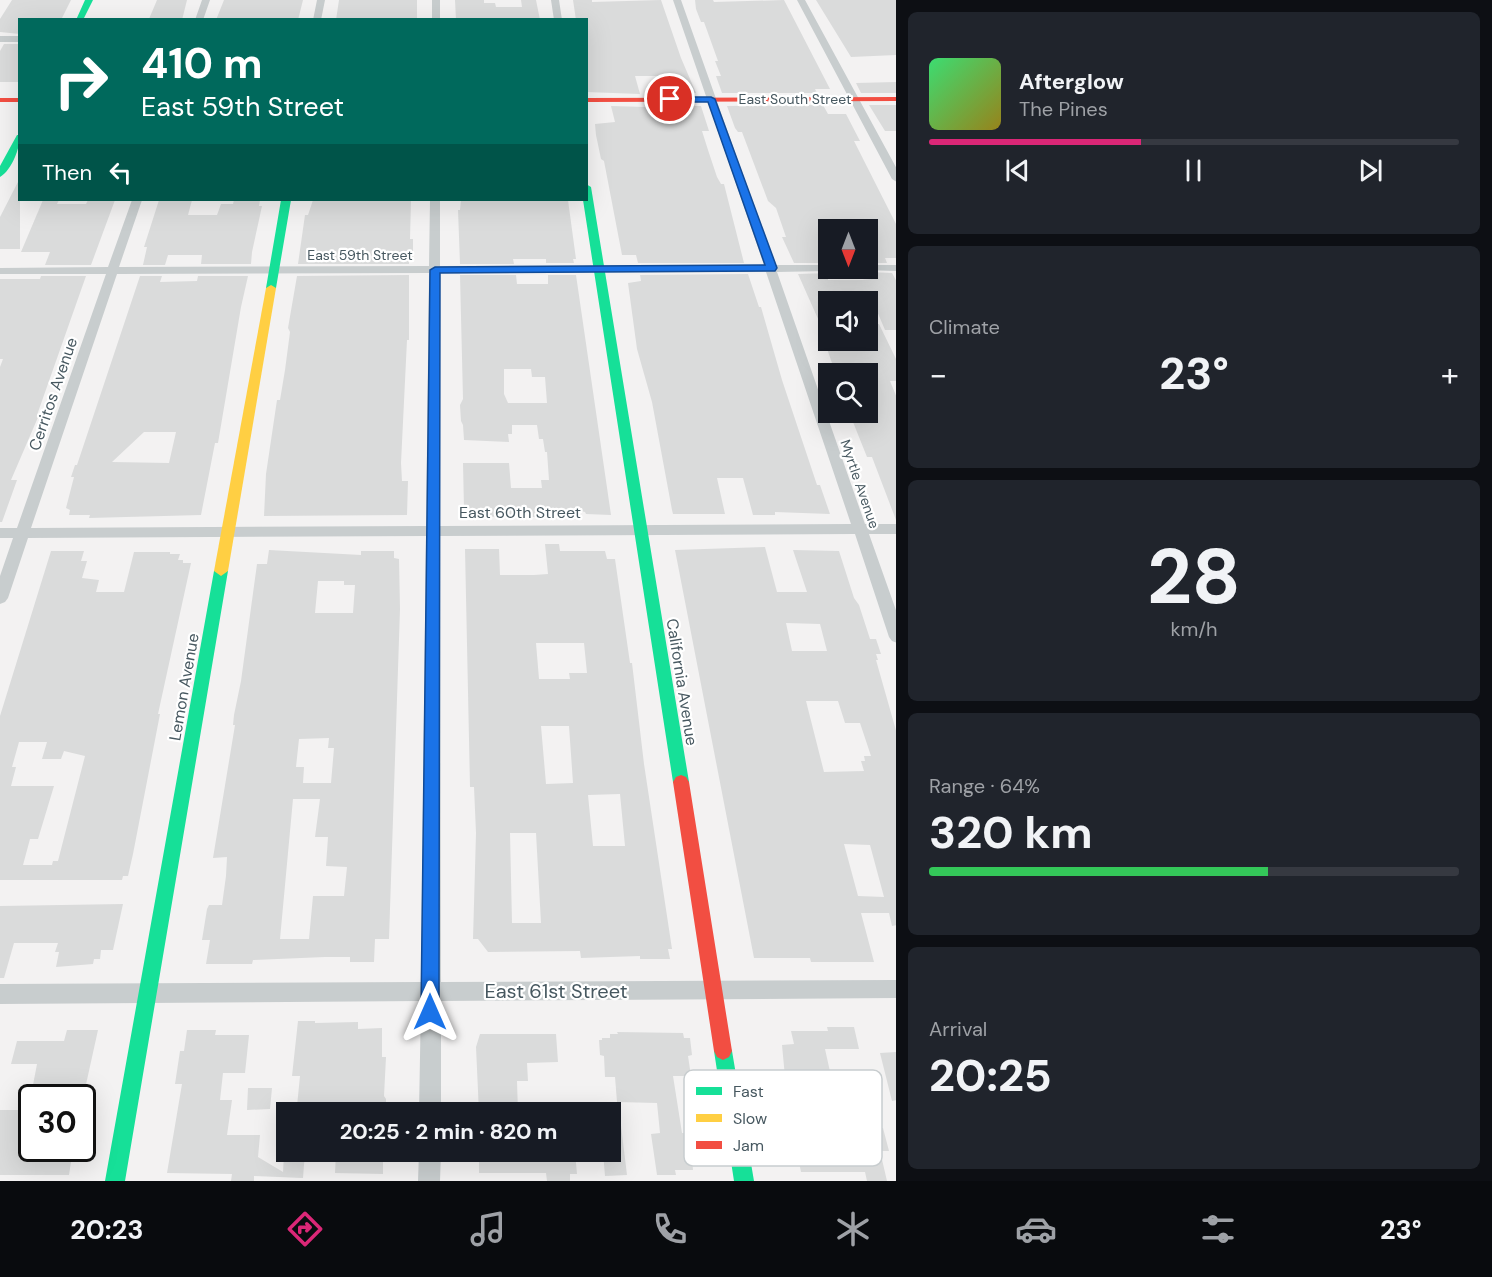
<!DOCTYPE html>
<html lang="en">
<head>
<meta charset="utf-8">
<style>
	body { margin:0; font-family:"DM Sans",sans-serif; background:#20242c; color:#f1f3f6; height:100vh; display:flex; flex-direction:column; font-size:22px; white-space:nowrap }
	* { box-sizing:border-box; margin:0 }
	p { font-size:20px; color:#9ea1a6 }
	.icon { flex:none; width:33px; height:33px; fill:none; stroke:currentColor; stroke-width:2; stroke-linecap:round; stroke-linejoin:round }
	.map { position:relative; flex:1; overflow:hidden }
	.drawer { display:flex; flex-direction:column; gap:12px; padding:12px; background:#0d0f14; width:596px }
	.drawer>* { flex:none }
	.banner { position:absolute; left:18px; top:18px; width:570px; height:183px; border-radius:0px; box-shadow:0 6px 24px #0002; background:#00695c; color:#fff; overflow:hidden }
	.needle { width:39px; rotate:180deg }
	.controls { position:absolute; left:818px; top:219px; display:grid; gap:12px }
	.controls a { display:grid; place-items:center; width:60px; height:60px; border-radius:0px; background:#171b24; box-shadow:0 6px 24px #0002; font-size:30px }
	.speed { position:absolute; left:18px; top:1084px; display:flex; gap:12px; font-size:30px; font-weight:700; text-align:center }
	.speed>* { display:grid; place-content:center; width:78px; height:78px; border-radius:50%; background:#171b24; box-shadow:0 6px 24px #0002; line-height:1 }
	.speed .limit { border:3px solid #111; border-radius:9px; background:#fff; color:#111 }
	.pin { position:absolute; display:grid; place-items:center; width:51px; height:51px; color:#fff; margin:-26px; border:3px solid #fff; border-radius:50%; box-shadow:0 2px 6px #0007 }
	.me { position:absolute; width:66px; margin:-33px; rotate:0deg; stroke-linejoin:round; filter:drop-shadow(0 0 4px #0008) }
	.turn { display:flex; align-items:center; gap:21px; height:126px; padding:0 24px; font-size:27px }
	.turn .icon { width:78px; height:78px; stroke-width:2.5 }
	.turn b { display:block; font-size:42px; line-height:51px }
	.then { display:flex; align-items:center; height:57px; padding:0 24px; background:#0003; gap:12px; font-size:22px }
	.big { font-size:45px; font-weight:700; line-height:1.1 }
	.drawer .tile { flex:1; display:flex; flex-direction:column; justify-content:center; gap:9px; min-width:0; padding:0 21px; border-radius:9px; background:#20242c }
	.drawer .dial { align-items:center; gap:0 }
	.dial b { font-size:78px; line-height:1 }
	.song { display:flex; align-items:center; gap:18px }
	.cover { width:72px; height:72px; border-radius:9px; background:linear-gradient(135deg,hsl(140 70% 55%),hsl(50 70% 35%)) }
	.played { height:6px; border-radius:3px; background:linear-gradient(90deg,#db2777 40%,#363941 40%) }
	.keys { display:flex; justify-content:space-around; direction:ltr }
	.heat { display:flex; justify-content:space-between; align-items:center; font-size:33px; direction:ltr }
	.charge { height:9px; border-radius:4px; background:linear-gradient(90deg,#34c759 64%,#363941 0) }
	.trip { position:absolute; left:276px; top:1102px; width:345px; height:60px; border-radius:0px; background:#171b24; box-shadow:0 6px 24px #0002; font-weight:700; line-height:60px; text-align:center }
	.tabs { display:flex; height:96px; justify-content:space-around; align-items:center; background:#090b0e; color:#9ea1a6 }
	.tabs .icon { width:42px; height:42px }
	.tabs .on { color:#db2777 }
	.tabs b { font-size:27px; color:#f1f3f6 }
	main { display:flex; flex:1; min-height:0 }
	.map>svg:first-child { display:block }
</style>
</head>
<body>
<main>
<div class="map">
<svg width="897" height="1181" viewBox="0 0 897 1181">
	<rect width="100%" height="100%" fill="#f3f2f2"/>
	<path fill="#dadbdb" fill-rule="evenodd" d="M12 0H71L61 20H20V34L0 32V19Z
		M157 0H187L182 20 149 19Z
		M224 0H303L298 20H216Z
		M339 0H417V20H336Z
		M455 0H484V3H495L496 7H522L521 0H536L540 20H456Z
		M573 0H592V2L661 0 681 58 696 93H675L670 76H635L640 94 586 92V20H576Z
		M695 0H713L714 2 784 0 830 89H815L817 93H722L716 76H721L715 61H718L704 22H701L696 9Z
		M816 0H897V55L851 57Z
		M4 44H20V82H0V51Z
		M897 82V93H861L856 83Z
		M823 105 828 114H846L860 141H854L897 226V258H885L887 263H867V222H824L828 231V263H794L782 237H786L776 208 768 201 742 132H738L735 128 727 106Z
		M869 105H897V131H885Z
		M611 106 680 108 679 106H701L709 131H702L708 150 717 177 721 184H724L744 263H638L636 255H622L604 161 601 159 596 135 595 124 615 122Z
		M20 178V249H0V217Z
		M43 200H59L57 204H86L88 200H115L91 265H45L50 252H21Z
		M159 200H192L188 215H217L221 204H233L234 200H260L259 206H262L252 252 251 264H201L202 255H168L165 265H143L147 247H144Z
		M313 200H411L410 239H413V257H409V264H298L305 215H308Z
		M461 200H568L576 259H573L574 263H546V259H513L514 264H460L458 210H460Z
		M868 272 892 273 897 282V330H885L871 297H840L842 302H828L827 339 798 274 828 273V280H862L871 279Z
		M748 274 759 307H761L782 380 817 485H820L830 514 775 512V515H753L743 478H717L725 514H673L672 510 652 402 637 349 628 283 641 281 640 275Z
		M409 275V340H407L401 463 402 481H408L407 515 264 516 266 474 277 400H280L285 370 290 332 288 328 297 276Z
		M460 275H516L517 284H548V275H576L611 515 586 514 585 512 576 510H548L549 517H499L478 516V509H464L463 463H509L511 488H542L541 480H549L547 452H545L543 439H539L537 425H512V434H508L509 442 464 440 463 425 461 421 460 405 463 399ZM504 369H531L532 377H545L547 403H508L504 394Z
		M41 276H86L37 415H39L11 480H17L2 522H0V367L3 359H0V279H40Z
		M140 276H162L160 282 197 281 198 276H248L241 307 218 443H215L201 515 89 518 90 515H69L70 510 66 508 74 477H71L75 465H77ZM144 432H176L169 463 112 462Z
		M867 324H879L897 361V381H890L897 398 896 520 872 457H867L849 412H869L867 372H838L834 369 824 340H869Z
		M545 544H559L560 551H605L607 559H615L630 663H632L644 764 672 949H668L670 959H640V956L581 958 580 951 488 952 478 939H473L476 833 474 787H470L465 549H499L500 575H534L548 574ZM536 643H584L587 673H569L570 679H539ZM541 726H569L573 783 546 784ZM620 794 625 846H593L588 795ZM510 833H536L541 923H512Z
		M765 547 777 592H807L793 550 839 551 854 598 859 605 870 639H876L881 654H876L878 660H876L897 734V925L892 926 889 913H861L874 962H811L810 958H754L675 550ZM786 623 820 624 827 651H792ZM806 701H838L845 723H860L871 756H864L865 761H861L864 771 824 772ZM844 844 870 845 884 897 858 896Z
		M269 550 361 555V551H394V558L399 559 400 609 389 939H375L374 962H350V957H325L253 960 252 964H206L210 940H202L207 909 209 905H222L226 876 227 857 213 858 235 725H233L234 715 241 681 257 564H267ZM318 581H344V585H355L353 613H315ZM329 738 328 748H334L331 783H303L304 767H296L299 739ZM293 799H320L315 837H328L326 866 347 867 344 896H313L309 939H280Z
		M51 551H84L81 561H87L82 578 99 580 96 592H124L134 552H170V554H180L178 560H183V563H191L158 714H160L133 854 128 876H123L122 880H0V716ZM19 742H47L42 759H61L64 751 85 756 58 861H53L52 865H23L30 839H38L54 786H11L16 767H12Z
		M123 904 113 950H101L100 959H94L93 964 56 967 59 952H55L58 943H14L4 978H0V906Z
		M298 1021H315V1023L358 1022V1029L382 1028V1057H386L384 1096 386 1099V1106L381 1113H340V1106H297L300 1076H292Z
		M827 1027H854L859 1049H825L833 1085H867L878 1128H883L889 1151H880L887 1181H867L865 1172H801L787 1103H794L789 1077H785L782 1045 794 1044 791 1031H828Z
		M67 1030H98L83 1098H34L37 1084 33 1085 37 1064H11L17 1041H64Z
		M187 1030H216L215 1035H249L245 1073H223L220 1100H232L227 1135H260L258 1157 283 1172 284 1154 305 1152 303 1178 254 1176V1181H231L232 1174 167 1173 182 1084H175L180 1051H184Z
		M617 1032 683 1033 684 1038H690L692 1055 688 1056 691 1076H673L682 1133H699L702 1150H695L697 1157H692L693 1170H675L676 1175H657L651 1134 660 1133 657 1103 617 1102 615 1077H605L604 1056 600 1055 599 1040H602V1038H610V1034H618Z
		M480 1034H556L558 1062 527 1063 528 1081H517L518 1113H479L476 1047Z
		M897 1052V1100L892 1101 880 1053Z
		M248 1088H272L270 1109 247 1110Z
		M610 1109H619L627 1175 605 1176 603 1152H610Z
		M0 1110H32V1149H73L69 1175H0Z
		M336 1152H383V1174L335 1173Z
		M479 1152H575L577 1174H570V1181H547L546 1173H479Z"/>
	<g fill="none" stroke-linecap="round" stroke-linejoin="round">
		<path fill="#c8cdce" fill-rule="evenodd" d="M202 0H210L203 20H195Z
			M317 0H325L321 20H313Z
			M432 0H440V20H432Z
			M551 0H559L562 20H554Z
			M673 0H681L775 265H828V268H833L828 271 777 272 865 524H897V534H869L897 613V643L892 641 889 637 855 534 440 536 441 982 897 980V998L441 1001V1113H419L421 1001 0 1004V984L421 982 426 536 28 538 8 598 5 602 0 604V576L13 538H0V528H17L106 274H0V268L108 267 132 200H142L119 267 429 266 430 200H440V266L764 265ZM766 272 851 524 440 526V273ZM429 273 426 526 31 528 117 274Z
			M797 0H805L897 169V182L892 179Z
			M0 36H20V42H0Z
			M867 265H897V271L863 270 862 268H867Z
			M419 1152H441L440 1181H418Z"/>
		<path fill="#16e098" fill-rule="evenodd" d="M85 0H93L83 20H76Z
			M17 135H20C20 148 12 170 0 177V166Z
			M586 184 591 187 689 782 686 787 681 789 676 787 673 782 583 200H586Z
			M281 200H291L276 288 271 291 266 288Z
			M221 566 228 571 125 1181H105L214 571Z
			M723 1042 729 1045 732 1051 754 1181H734L714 1051 717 1045Z"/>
		<path fill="#ffcf43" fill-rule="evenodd" d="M271 285 276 288 228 571 221 576 214 571 266 288Z"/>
		<path fill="#f24e42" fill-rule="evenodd" d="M897 97V101L586 102V98Z
			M0 98H20V102H0Z
			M681 775 686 777 689 782 732 1051 729 1057 723 1060 717 1057 714 1051 673 782 676 777Z"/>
	</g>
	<path fill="#1a73e8" stroke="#114b97" stroke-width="1.5" d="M711 97 715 99 777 268 775 271 440 273 439 1012 437 1018 430 1021 424 1018 421 1012 430 270 435 267 765 265 708 102H670L666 99 670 97Z"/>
	<g text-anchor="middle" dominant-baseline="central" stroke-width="4.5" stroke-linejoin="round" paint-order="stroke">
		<g font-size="14" fill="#475860" stroke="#fff">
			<text x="795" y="99">East South Street</text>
			<text x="360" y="255">East 59th Street</text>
			<text transform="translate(860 484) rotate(71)">Myrtle Avenue</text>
		</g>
		<g font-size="16" fill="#475860" stroke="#fff">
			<text transform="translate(53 394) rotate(-71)">Cerritos Avenue</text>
			<text x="520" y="512">East 60th Street</text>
			<text transform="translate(682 682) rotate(81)">California Avenue</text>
			<text transform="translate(184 687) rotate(-80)">Lemon Avenue</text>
		</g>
		<g font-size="20" fill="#475860" stroke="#fff">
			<text x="556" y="991">East 61st Street</text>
		</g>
	</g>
	<rect x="684" y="1070" width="198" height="96" rx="9" fill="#fff" stroke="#c8cdcf" stroke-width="1.5"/>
	<rect x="696" y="1087" width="26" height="8" fill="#16e098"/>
	<rect x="696" y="1114" width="26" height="8" fill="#ffcf43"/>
	<rect x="696" y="1141" width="26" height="8" fill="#f24e42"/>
	<g font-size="16" fill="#475860">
		<text x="733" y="1097">Fast</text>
		<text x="733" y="1124">Slow</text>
		<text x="733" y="1151">Jam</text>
	</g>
</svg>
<div class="controls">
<a><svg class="needle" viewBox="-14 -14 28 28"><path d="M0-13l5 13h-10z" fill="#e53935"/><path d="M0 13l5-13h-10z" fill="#9ea1a6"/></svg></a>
<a><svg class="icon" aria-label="sound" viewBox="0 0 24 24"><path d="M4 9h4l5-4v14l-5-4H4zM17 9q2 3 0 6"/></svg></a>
<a><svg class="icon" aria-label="search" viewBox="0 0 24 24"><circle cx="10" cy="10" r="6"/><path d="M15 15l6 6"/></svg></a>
</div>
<div class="speed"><div class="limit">30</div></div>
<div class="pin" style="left:670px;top:99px;background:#d93025"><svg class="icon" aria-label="arrive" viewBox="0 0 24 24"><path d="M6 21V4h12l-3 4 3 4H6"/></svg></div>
<svg class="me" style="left:430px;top:1012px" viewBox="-20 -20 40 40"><path d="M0-17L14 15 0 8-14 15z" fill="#1a73e8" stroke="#fff" stroke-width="4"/></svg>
<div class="trip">20:25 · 2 min · 820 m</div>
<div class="banner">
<div class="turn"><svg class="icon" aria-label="right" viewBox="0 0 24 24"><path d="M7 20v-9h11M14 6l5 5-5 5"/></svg><div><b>410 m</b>East 59th Street</div></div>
<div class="then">Then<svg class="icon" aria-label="left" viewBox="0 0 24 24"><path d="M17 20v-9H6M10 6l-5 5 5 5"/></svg></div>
</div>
</div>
<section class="drawer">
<div class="tile">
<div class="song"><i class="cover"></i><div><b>Afterglow</b><p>The Pines</p></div></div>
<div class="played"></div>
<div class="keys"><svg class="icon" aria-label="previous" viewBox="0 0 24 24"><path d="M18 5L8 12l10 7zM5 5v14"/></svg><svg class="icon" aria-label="pause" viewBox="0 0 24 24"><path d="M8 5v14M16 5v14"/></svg><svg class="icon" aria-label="next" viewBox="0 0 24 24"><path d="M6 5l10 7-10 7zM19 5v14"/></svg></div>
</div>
<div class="tile"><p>Climate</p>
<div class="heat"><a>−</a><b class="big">23°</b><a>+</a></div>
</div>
<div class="tile dial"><b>28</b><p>km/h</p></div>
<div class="tile"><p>Range · 64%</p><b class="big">320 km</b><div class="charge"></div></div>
<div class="tile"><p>Arrival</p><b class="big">20:25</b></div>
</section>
</main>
<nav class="tabs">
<b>20:23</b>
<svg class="icon on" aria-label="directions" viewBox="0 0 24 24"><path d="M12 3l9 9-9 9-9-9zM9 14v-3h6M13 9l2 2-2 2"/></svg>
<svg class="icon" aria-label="music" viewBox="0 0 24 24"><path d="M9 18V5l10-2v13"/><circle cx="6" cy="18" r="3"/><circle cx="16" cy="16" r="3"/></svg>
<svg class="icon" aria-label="phone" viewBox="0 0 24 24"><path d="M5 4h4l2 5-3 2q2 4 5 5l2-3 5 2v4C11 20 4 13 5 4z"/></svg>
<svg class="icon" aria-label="climate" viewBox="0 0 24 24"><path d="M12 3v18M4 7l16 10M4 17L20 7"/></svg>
<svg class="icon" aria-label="car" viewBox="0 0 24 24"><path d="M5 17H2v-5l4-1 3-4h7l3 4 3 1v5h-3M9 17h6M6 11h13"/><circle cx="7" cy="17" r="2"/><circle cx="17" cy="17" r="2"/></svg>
<svg class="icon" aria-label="filters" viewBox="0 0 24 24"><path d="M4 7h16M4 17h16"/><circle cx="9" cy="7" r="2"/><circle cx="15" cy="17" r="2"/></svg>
<b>23°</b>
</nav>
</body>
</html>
